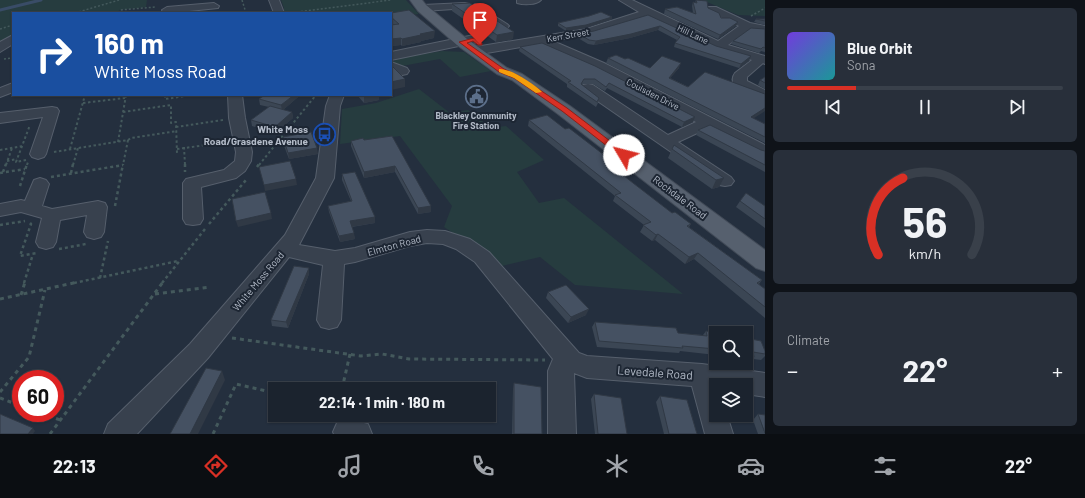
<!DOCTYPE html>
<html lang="en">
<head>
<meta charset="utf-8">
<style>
	body { margin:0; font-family:Barlow,sans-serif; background:#282f3a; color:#f1f3f6; height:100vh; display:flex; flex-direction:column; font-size:15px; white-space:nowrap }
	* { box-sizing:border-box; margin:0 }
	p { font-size:13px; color:#a0a4aa }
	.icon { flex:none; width:22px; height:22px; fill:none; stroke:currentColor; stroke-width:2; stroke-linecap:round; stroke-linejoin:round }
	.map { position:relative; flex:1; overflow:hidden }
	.panel { display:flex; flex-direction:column; gap:8px; padding:8px; background:#0f1319; width:320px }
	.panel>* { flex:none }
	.hud { position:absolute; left:12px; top:12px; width:380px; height:84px; border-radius:0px; box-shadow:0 1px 3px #0004,0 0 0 1px #39404a; background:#1a4fa0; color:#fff; overflow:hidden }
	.buttons { position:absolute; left:709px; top:326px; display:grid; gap:8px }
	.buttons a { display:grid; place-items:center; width:44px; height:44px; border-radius:0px; background:#1b232e; box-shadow:0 1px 3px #0004,0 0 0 1px #39404a; font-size:20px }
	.speed { position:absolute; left:12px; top:370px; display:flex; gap:8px; font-size:20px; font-weight:700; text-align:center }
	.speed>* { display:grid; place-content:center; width:52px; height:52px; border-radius:50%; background:#1b232e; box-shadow:0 1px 3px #0004,0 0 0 1px #39404a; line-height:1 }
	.speed .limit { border:6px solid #d22; background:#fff; color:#111 }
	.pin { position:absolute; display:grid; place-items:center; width:34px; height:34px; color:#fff; margin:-41px -17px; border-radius:50% 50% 50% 0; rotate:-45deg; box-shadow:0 0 4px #0007 }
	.pin .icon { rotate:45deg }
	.me { position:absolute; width:44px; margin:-22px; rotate:307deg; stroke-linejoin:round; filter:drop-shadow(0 0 3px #0008) }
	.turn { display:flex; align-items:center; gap:14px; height:84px; padding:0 16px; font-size:18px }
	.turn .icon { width:52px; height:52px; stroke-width:2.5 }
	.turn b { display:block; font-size:28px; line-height:34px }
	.big { font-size:30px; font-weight:700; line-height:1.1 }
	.panel .tile { flex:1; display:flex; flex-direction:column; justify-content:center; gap:6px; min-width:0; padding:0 14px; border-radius:6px; background:#282f3a }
	.panel .dial { align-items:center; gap:0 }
	.dial svg { height:104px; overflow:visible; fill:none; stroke:#39404a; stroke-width:7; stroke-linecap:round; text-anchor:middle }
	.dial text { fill:#f1f3f6; stroke:none }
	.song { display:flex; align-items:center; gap:12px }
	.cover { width:48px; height:48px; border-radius:6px; background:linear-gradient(135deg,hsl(260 70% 55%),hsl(180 70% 35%)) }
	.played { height:4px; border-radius:2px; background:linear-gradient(90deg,#d93025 25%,#39404a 25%) }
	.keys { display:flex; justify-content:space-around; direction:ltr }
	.heat { display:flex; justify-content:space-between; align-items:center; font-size:22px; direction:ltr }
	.trip { position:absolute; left:268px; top:382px; width:228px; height:40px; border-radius:0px; background:#1b232e; box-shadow:0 1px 3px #0004,0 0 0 1px #39404a; font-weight:700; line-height:40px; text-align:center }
	.tabs { display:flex; height:64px; justify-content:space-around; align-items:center; background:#0b0e12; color:#a0a4aa }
	.tabs .icon { width:28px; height:28px }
	.tabs .on { color:#d93025 }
	.tabs b { font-size:18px; color:#f1f3f6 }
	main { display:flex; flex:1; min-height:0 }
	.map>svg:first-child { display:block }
</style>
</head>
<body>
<main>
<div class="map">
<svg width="765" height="434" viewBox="0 0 765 434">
	<rect width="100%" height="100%" fill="#242f3e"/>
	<path fill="#263c3f" d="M0 0H147L146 7 119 10 118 13H13V38L0 44Z
		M281 0H406L419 14 391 18V13H284V8Z
		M702 0H765V16L738 15Z
		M442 51 464 52 491 71 460 77 440 59 402 66V68L391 62 404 57Z
		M419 89 450 113 468 110 491 128 506 126 544 160 517 172 539 203 564 198 683 294 575 285 540 257 502 266 444 227 452 206 400 136 340 144 342 109 376 103Z"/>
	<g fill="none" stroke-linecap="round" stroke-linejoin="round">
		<path stroke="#394c67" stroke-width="3" d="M0 10 41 0"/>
		<defs>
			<path id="minor" d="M269 0H279L284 13H274Z
				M517 0H541C536 5 524 5 517 3Z
				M619 0H632L718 41 739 26 708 11 707 9 708 7H716L750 23 765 26V32L749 30 728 45 765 56V64L763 63 747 77V81L765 90V99L735 86C732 82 732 77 735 73L752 60 715 49 647 17 592 34 553 41 604 63 765 145V156L759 154 708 128 678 142 731 177 734 181 731 185 725 186 719 185 583 91 581 88 583 85 588 84 593 85 668 135 696 122 594 69 538 44 475 55 471 54 469 51 471 48 475 47 586 29 639 12Z
				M214 3 219 6 218 8 170 13 163 12 162 10 167 7Z
				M465 3 469 4 470 6 469 8 423 11 418 8 423 5Z
				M475 4 507 24 509 26 507 28H499L471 9 470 7Z
				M13 35V44L0 52V42Z
				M474 35 478 36 480 39 478 42 391 60V52Z
				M391 62 407 68 409 71 407 74 402 75 391 71Z
				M13 83V92L0 97V88Z
				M228 95H242L245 118 252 152 251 161 245 171 236 178 201 187 203 219 200 224 193 225 186 224 183 219V183L186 179 224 170 235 161 236 152 229 118Z
				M330 95H344L340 106 334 178 299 245 335 251 355 248 410 232 427 230 445 231 470 239 489 252 579 353 587 356 702 364 765 373V397L746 394V385H716V415H727L733 434H705L692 386 587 378 574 373 576 434H548V371L553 359 475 262 456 249 443 244 427 243 410 246 355 262 344 264 341 320 337 327 329 329 321 327 317 320 323 265 289 257 208 358 137 434H104L108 424 190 344 285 235 316 178 326 106Z
				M52 107 57 108 59 111 46 154 44 157 38 159 32 157 30 154 43 117 0 123V113Z
				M40 178 46 180 49 184 42 206 52 209 98 201 105 203 107 207 104 232 101 237 94 239 87 237 84 232 87 215 60 220 56 242 53 247 46 249 39 247 36 242 42 218 21 212 0 216V204L21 200 25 201 34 180Z
				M347 419 368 424 372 434H334L333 432 337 423Z"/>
			<path id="major" d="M410 0H422L426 5 467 39 507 68 522 74 570 106 765 250V271L756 268 558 114 512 80 497 74 457 45 418 11Z"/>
		</defs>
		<use href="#minor" stroke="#565f6c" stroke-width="2"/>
		<use href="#major" stroke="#414a57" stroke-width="2"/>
		<path stroke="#44595c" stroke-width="1.5" stroke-dasharray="2 2" stroke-linecap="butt" d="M242 0 246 13
			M75 13 119 0
			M119 13 120 10 156 7
			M289 13 391 0
			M751 16 765 8
			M0 29 13 25
			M4 59 13 58"/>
		<path stroke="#44595c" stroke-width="2" stroke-dasharray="2.5 2.5" stroke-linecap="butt" d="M165 95V99L193 95
			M83 103 125 98
			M123 112 171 105V123L176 122 177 154
			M176 127 223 120
			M128 140 131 138 177 131
			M118 142 126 95
			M184 147 185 165
			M70 149 85 95
			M177 149 228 142
			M0 150 23 146
			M54 152 128 140 123 165
			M26 160 16 162 30 125
			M7 161 17 159
			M6 165 12 148
			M27 165 28 162
			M73 165 78 148
			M259 165 316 95"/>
		<path stroke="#44595c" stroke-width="2.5" stroke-dasharray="3 3" stroke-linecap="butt" d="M185 164V172
			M257 167 259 164
			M3 172 6 164
			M0 173 25 169
			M71 173 73 164
			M51 177 123 165
			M20 186 27 164
			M115 206 123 164
			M30 223 31 224 20 256 37 253
			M209 224 246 180
			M0 225 25 221
			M59 249 86 244
			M100 278 108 241
			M24 283 33 254
			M74 283 178 261
			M162 283 205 229"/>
		<path stroke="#44595c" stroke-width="3" stroke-dasharray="4 4" stroke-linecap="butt" d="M155 294 210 287
			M21 295 25 282
			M0 299 78 282
			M232 338 361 356 382 354 409 359 545 360
			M342 389 350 354
			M0 392 29 357 45 290
			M0 398 21 406
			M41 413 60 420
			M50 434 163 282
			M213 434 236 384 275 393"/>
		<use href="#minor" fill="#38414e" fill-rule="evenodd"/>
		<use href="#major" fill="#56606e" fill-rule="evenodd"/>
	</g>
	<path fill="#3b4654" d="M696 0 708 8 721 18 738 22 736 26 718 39 664 14 665 9 693 13 692 6 693 2 695 3Z
		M452 4 513 39 496 42 452 11Z
		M391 13 434 38 421 41V42L402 46 401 45 391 46V25H393L391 23Z
		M648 15 716 46 749 61 739 68 674 47 675 43 677 40 658 30 630 38 594 45 588 44 578 38 579 34 594 31Z
		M612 17V19L586 28 566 31 558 26V23Z
		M756 19H765V25L754 22Z
		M765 29V52L761 51 759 53 731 44 733 41Z
		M542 43 693 122 682 127 607 88 605 91 593 84H583L582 85 598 103 596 107 567 87V84L519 51 520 47Z
		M608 58 625 59 650 68H679L670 78 765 124V143L606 63Z
		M765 77V89L758 85 760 80Z
		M265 95H298V97L283 110 292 112 293 118 275 133 252 126 251 120 269 107 260 105 259 99Z
		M357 95H380H379V100L364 103Z
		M529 120 565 129 608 158 607 162 633 183 672 213 691 224 689 227 762 280 759 284 765 289V318L694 259 685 264 655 240 652 241 640 232 644 225 613 201 615 196 528 126Z
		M698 130 765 151V172L696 135Z
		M392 136 431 212 418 214 395 172 364 178 351 146V141L364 140Z
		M283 137 318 154 289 159 283 143Z
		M672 149 724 178 719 187 712 189 668 158Z
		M342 174 375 217V223L352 227 355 239 340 242 329 212 328 206 351 201 342 180Z
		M740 201 765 206V228L736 207Z
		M309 268V274L288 328 272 326 271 320Z
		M548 292 586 315 568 323 546 298Z
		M595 322 678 333 703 335 706 331 716 333V355L680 351 679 353 597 347 592 327Z
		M746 338 765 351V356L761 360 753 359 750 362H746Z
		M514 383 542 434H512L513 389Z
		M594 394 627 434H595L591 399Z
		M660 396 697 434H664L656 402Z
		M758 414 765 434H758L753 420Z"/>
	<path fill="#303945" d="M612 17V19L586 28 566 31V28Z
		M738 22 736 26 718 39 720 35Z
		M660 26 658 30 630 38 594 45 596 41Z
		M435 31 434 38 421 41V42L402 46V39L420 34Z
		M514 32 513 39 496 42 497 35Z
		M401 38V45L391 46V39Z
		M751 56 749 61 739 68 741 64Z
		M681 63 679 68 667 82 669 78Z
		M405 79V87L391 90V82Z
		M294 95H298V97L282 111 281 105Z
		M364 95H380H379V100L364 103Z
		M765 108V111L748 122 751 117Z
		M292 112 293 118 275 133V127Z
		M695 117 693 122 682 127 684 122Z
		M317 148 318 154 289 159 288 153Z
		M395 166V172L364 178V172Z
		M724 178 719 187 712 189 716 180Z
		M296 179 297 185 265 191 264 185Z
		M431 206V212L418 214V208Z
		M271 213 272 219 238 227 236 221Z
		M375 217V223L350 227V221Z
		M354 233 355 239 340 242 339 236Z
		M658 234 655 240 652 241 656 235Z
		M698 253 694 259 685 264 689 257Z
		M309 268V274L288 328 286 322Z
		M589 309 586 315 568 323 571 317Z
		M222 371 225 380 198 434H190Z
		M33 428 35 431 33 434H28Z"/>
	<path fill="#455162" stroke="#303945" d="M696 0 707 1 708 8 719 13 721 18H730L738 22 720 35 665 9 677 7 696 14 693 2 697 3Z
		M470 3 514 32 497 35 452 4Z
		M409 10 435 31 420 34 421 35 402 39 401 38 391 39V25L399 24 391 17V13Z
		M601 12 612 17 586 25 566 28 558 23 589 16Z
		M648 15 716 46 751 56 741 64 675 43 680 37 660 26 631 34 596 41 589 40 579 34 594 31Z
		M756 19H765V21Z
		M751 28 765 29V48L763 47 761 49 733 41Z
		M542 43 595 66 695 117 684 122 609 83 606 87 595 79H584L581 84 599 98 597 102 568 82 571 81 520 47Z
		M616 55 625 59 628 58 650 68 662 56 681 63 669 78 688 87 705 72 765 94V108L751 117 765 124V137L608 58Z
		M391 65 405 79 391 82Z
		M765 77V83L760 80Z
		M265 95H294L281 105 259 99Z
		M270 106 292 112 275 127 251 120Z
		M547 115 565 129 569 128 608 158 604 160 633 183 672 213 675 212 691 224 687 226 762 280 757 283 765 289V307L698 253 689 257 658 234 656 235 643 225 651 222 615 195 621 193 529 120Z
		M710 125 761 150 765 151V165L698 130Z
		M311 132 317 148 288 153 283 137Z
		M392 136 431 206 418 208 395 166 364 172 351 141 363 138 364 140Z
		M674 145 724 178 716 180 672 149Z
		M290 161 296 179 264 185 259 167Z
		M355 172 375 217 350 221 354 233 339 236 328 206 352 201 342 174Z
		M265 192 271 213 236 221 232 199Z
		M746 193 765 206V219L740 201Z
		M294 266 309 268 286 322 271 320Z
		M566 285 589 309 571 317 548 292Z
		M595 322 676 328 678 333 707 336 706 331 717 333H716V349L682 346 683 348 599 341Z
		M746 338 761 341 765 351V354L753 352 754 357 746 355Z
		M206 368 222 371 190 434H170Z
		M514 383 541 387 542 434H514Z
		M594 394 621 398 627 434H598Z
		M660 396 687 400 697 434H669Z
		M0 414 33 428 28 434H0Z
		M758 414 765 415V433Z"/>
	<path fill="#d93025" stroke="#8d1f18" d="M474 38 482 43V45H478L473 41 467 43 504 69 519 76 567 108 627 154V157H621L562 111 514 78 499 72 459 42Z"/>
	<path fill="#f59e0b" d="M499 69C510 68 534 84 542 92L536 93 514 78 499 72Z"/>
	<defs>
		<symbol id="civic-ring" viewBox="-11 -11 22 22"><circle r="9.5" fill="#1d2633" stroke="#5c6f8a" stroke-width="1.5"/><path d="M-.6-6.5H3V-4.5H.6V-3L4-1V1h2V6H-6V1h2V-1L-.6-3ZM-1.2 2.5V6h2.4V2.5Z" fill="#5c6f8a"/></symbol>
		<symbol id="bus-ring" viewBox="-11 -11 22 22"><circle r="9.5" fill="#1d2633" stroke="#1a4fb4" stroke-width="1.5"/><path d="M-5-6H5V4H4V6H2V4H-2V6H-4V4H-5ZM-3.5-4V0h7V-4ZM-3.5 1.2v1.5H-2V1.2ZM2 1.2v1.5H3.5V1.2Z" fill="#1a4fb4"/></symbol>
	</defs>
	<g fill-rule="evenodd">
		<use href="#civic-ring" x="464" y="84" width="25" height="25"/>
		<use href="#bus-ring" x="312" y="122" width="25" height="25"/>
	</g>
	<g text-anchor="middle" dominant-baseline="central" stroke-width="4" stroke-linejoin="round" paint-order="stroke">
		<g font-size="9" fill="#b4bcc9" stroke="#1d2633">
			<text transform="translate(693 34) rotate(25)">Hill Lane</text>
			<text transform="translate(568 35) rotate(-10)">Kerr Street</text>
			<text transform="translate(653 94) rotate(27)">Coulsden Drive</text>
		</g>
		<g font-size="9" font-weight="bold" fill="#b4bcc9" stroke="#1d2633">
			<text x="476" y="115">Blackley Community<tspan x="476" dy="10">Fire Station</tspan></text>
		</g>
		<g font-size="10" font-weight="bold" fill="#b4bcc9" stroke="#1d2633" text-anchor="end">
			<text x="308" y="129">White Moss<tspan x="308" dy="12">Road/Grasdene Avenue</tspan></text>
		</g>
		<g font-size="10" fill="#b4bcc9" stroke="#1d2633">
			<text transform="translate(680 197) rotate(37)">Rochdale Road</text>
			<text transform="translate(394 245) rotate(-15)">Elmton Road</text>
			<text transform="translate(258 281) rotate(-50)">White Moss Road</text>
		</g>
		<g font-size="12" fill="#b4bcc9" stroke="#1d2633">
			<text transform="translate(655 372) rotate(4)">Levedale Road</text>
		</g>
	</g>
</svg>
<div class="buttons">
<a><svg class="icon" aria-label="search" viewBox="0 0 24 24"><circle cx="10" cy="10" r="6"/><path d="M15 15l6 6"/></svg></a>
<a><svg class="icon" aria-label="layers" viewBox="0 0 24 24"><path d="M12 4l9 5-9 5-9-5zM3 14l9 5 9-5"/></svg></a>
</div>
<div class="speed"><div class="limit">60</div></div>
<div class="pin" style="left:480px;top:44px;background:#d93025"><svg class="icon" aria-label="arrive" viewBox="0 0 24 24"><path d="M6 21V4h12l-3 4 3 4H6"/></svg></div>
<svg class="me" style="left:624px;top:155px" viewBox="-20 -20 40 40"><circle r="19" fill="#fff"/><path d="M0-13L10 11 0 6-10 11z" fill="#d93025"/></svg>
<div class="trip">22:14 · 1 min · 180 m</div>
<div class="hud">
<div class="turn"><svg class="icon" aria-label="right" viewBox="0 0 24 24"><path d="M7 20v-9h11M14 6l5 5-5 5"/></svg><div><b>160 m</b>White Moss Road</div></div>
</div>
</div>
<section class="panel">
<div class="tile">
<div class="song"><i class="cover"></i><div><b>Blue Orbit</b><p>Sona</p></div></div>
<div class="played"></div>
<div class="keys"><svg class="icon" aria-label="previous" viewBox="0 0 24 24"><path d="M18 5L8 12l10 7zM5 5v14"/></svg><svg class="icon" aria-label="pause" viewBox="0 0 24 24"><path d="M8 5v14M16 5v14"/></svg><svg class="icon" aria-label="next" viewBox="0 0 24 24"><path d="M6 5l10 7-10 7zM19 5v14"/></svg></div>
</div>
<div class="tile dial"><svg viewBox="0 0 100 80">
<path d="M14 69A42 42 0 1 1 86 69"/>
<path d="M14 69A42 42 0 0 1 33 10" stroke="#d93025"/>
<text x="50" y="56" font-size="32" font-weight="700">56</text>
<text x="50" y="72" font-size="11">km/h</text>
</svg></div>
<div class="tile"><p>Climate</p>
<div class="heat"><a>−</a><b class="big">22°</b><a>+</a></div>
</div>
</section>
</main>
<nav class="tabs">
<b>22:13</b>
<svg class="icon on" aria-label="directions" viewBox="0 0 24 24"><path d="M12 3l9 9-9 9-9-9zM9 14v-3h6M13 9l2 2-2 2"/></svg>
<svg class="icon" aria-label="music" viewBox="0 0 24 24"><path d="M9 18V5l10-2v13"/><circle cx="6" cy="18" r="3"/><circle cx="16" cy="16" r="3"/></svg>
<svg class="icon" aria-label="phone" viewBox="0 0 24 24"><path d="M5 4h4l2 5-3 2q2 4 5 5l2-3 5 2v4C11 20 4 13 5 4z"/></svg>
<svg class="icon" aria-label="climate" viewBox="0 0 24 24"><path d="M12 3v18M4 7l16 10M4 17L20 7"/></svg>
<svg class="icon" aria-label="car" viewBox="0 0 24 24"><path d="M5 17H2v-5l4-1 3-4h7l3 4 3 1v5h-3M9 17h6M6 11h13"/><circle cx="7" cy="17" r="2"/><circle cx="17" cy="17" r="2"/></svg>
<svg class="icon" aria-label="filters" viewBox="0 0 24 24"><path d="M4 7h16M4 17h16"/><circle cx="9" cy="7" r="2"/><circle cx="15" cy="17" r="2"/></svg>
<b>22°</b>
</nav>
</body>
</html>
